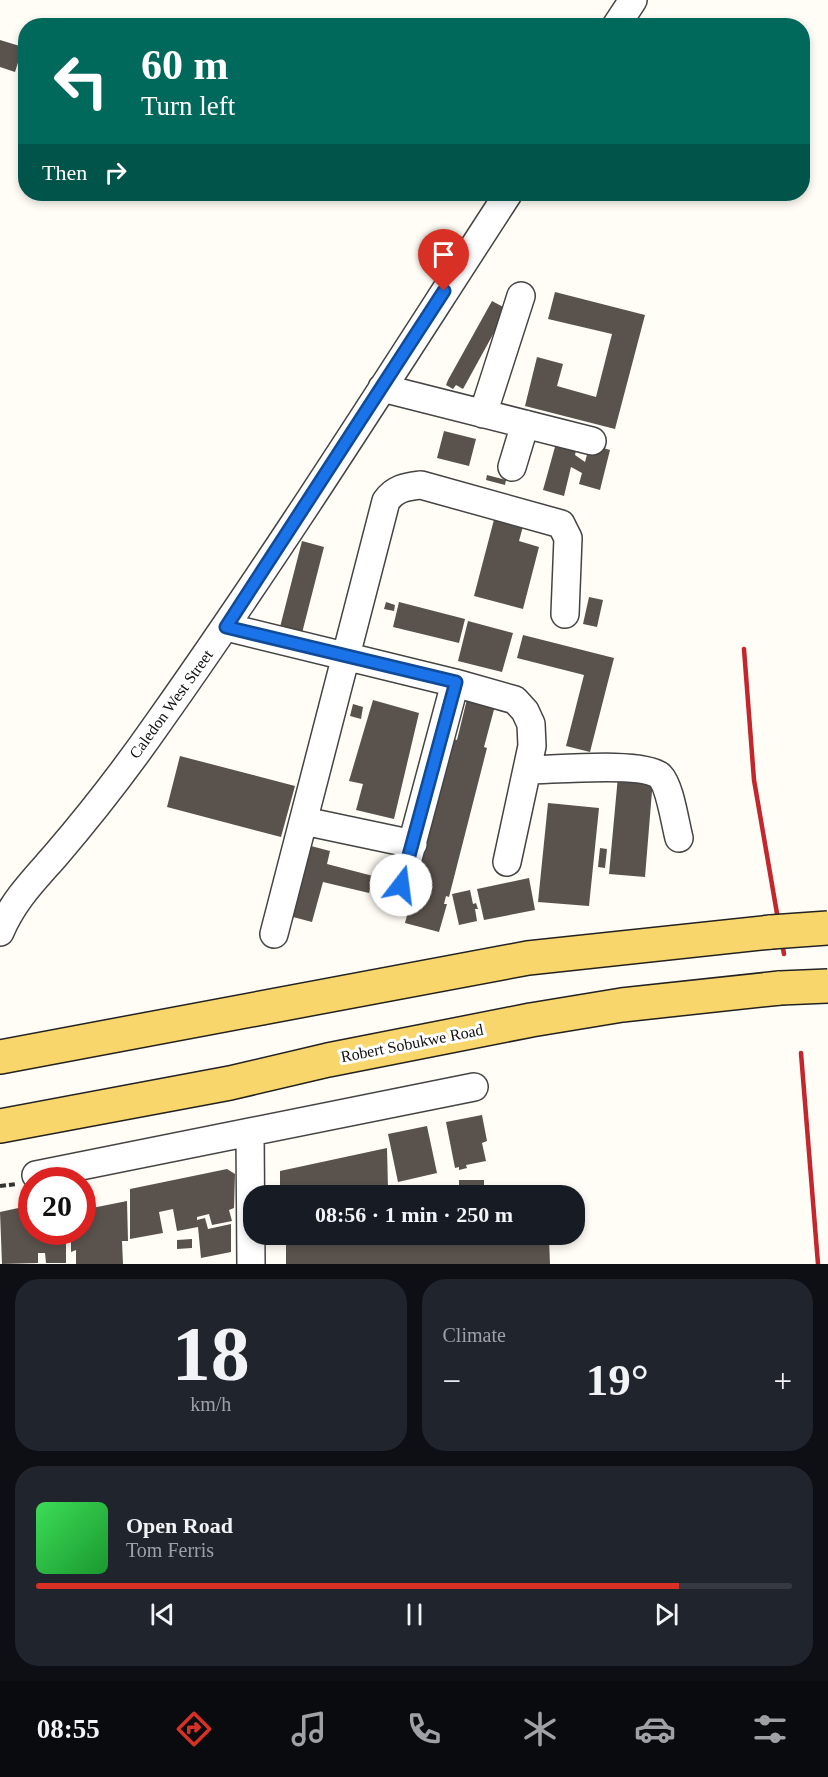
<!DOCTYPE html>
<html lang="en">
<head>
<meta charset="utf-8">
<style>
	body { margin:0; font-family:Georgia,serif; background:#20242c; color:#f1f3f6; height:100vh; display:flex; flex-direction:column; font-size:22px; white-space:nowrap }
	* { box-sizing:border-box; margin:0 }
	p { font-size:20px; color:#9ea1a6 }
	.icon { flex:none; width:33px; height:33px; fill:none; stroke:currentColor; stroke-width:2; stroke-linecap:round; stroke-linejoin:round }
	.map { position:relative; height:1264px; overflow:hidden }
	.details { display:flex; flex-direction:column; gap:15px; padding:15px; background:#0d0f14; flex:1 }
	.details>* { flex:none }
	.hud { position:absolute; left:18px; top:18px; width:792px; height:183px; border-radius:24px; box-shadow:0 3px 9px #0003; background:#00695c; color:#fff; overflow:hidden }
	.speed { position:absolute; left:18px; top:1167px; display:flex; gap:12px; font-size:30px; font-weight:700; text-align:center }
	.speed>* { display:grid; place-content:center; width:78px; height:78px; border-radius:50%; background:#171b24; box-shadow:0 3px 9px #0003; line-height:1 }
	.speed .limit { border:9px solid #d22; background:#fff; color:#111 }
	.pin { position:absolute; display:grid; place-items:center; width:51px; height:51px; color:#fff; margin:-62px -26px; border-radius:50% 50% 50% 0; rotate:-45deg; box-shadow:0 0 6px #0007 }
	.pin .icon { rotate:45deg }
	.me { position:absolute; width:66px; margin:-33px; rotate:15deg; stroke-linejoin:round; filter:drop-shadow(0 0 4px #0008) }
	.turn { display:flex; align-items:center; gap:21px; height:126px; padding:0 24px; font-size:27px }
	.turn .icon { width:78px; height:78px; stroke-width:2.5 }
	.turn b { display:block; font-size:42px; line-height:51px }
	.then { display:flex; align-items:center; height:57px; padding:0 24px; background:#0003; gap:12px; font-size:22px }
	.big { font-size:45px; font-weight:700; line-height:1.1 }
	.details .tile { flex:1; display:flex; flex-direction:column; justify-content:center; gap:9px; min-width:0; padding:0 21px; border-radius:24px; background:#20242c }
	.details .dial { align-items:center; gap:0 }
	.dial b { font-size:78px; line-height:1 }
	.song { display:flex; align-items:center; gap:18px }
	.cover { width:72px; height:72px; border-radius:9px; background:linear-gradient(135deg,hsl(130 70% 55%),hsl(130 70% 35%)) }
	.played { height:6px; border-radius:3px; background:linear-gradient(90deg,#d93025 85%,#363941 85%) }
	.keys { display:flex; justify-content:space-around; direction:ltr }
	.heat { display:flex; justify-content:space-between; align-items:center; font-size:33px; direction:ltr }
	.details .tiles { flex:1; display:grid; gap:15px; grid-template-columns:1fr 1fr }
	.tile:last-child { grid-column:span 2 }
	.trip { position:absolute; left:243px; top:1185px; width:342px; height:60px; border-radius:24px; background:#171b24; box-shadow:0 3px 9px #0003; font-weight:700; line-height:60px; text-align:center }
	.tab-bar { display:flex; height:96px; justify-content:space-around; align-items:center; background:#090b0e; color:#9ea1a6 }
	.tab-bar .icon { width:42px; height:42px }
	.tab-bar .selected { color:#d93025 }
	.tab-bar b { font-size:27px; color:#f1f3f6 }
	.map>svg:first-child { display:block }
</style>
</head>
<body>
<div class="map">
<svg width="828" height="1264" viewBox="0 0 828 1264">
	<rect width="100%" height="100%" fill="#fffdf5"/>
	<path fill="#5a524d" d="M0 40 23 47 15 72 0 67Z
		M25 50H26V75L18 73Z
		M555 292 645 315 615 429 525 406 537 357 563 364 557 386 596 397 612 334 548 319Z
		M492 301 507 309 463 389 456 385 453 389 446 385 448 380Z
		M444 431 476 439 469 466 437 458Z
		M558 436 578 442 575 455 585 462 590 444 610 450 600 490 579 484 582 473 571 467 564 496 543 490Z
		M487 475 506 480 505 485 486 480Z
		M496 512 525 519 519 541 539 547 523 609 474 596Z
		M302 541 324 547 301 637 279 631Z
		M589 597 603 600 597 627 583 624Z
		M386 602 395 605 394 611 384 609Z
		M399 602 465 619 459 643 393 627Z
		M468 621 513 633 502 672 458 661Z
		M523 635 614 658 590 752 566 746 584 675 517 658Z
		M468 695 496 702 484 747 487 748 449 897 446 896 444 904H447L439 932 405 923 412 896H416L418 889 414 888 447 737 457 740Z
		M373 700 419 713 394 819 356 810 363 784 349 781Z
		M353 704 363 707 361 719 350 716Z
		M180 756 295 786 281 837 167 807Z
		M618 776 653 779 645 877 609 874Z
		M548 803 599 808 589 906 538 902Z
		M311 846 330 851 327 864 373 876 369 893 323 882 312 922 293 917Z
		M600 848 607 849 605 868 598 867Z
		M529 878 535 910 484 920 477 889Z
		M470 890 473 904 476 903 478 909H475L477 921 459 925 452 894Z
		M482 1115 487 1141 482 1143 486 1161 466 1165 467 1168 459 1170V1167L455 1168 446 1122Z
		M427 1126 437 1173 398 1182 388 1134Z
		M387 1148 388 1188 352 1196H280V1171Z
		M227 1169 235 1174 234 1208 229 1210 232 1221 212 1225 209 1214 197 1217V1220L205 1218 208 1229 231 1224V1252L201 1258 198 1227 177 1231 173 1209 159 1212 163 1233 130 1239V1189Z
		M459 1180H484V1196H459Z
		M127 1201 128 1241H122L123 1264H76V1250L71 1252V1242L66 1243V1263H46L45 1253H38V1263L2 1264 0 1212 32 1205V1232H82V1210Z
		M192 1239V1248L177 1249V1240Z
		M307 1239V1243L549 1239 550 1264H286V1240Z"/>
	<g fill="none" stroke-linecap="round" stroke-linejoin="round">
		<defs>
			<path id="minor" d="M616 26 633 0
				M382 388 592 441
				M483 414 521 296
				M512 467 525 424
				M226 627 455 683 515 700 525 711 531 724 532 746 507 862
				M527 770C552 770 643 761 660 776 670 786 675 823 679 838
				M304 821 413 844
				M401 885 455 683
				M0 932C13 901 33 881 55 856 91 814 126 769 158 723 280 551 393 371 508 194
				M274 934 386 501C395 488 406 487 421 485L561 524 568 538 565 614
				M250 1132 251 1264
				M36 1175 474 1087"/>
			<path id="major" d="M0 1057 528 958 771 932
				M0 1126 230 1083 328 1060 531 1020 622 1005 780 988"/>
		</defs>
		<use href="#minor" stroke="#444" stroke-width="30"/>
		<use href="#major" stroke="#222" stroke-width="36"/>
		<path stroke="#333" stroke-width="4" stroke-dasharray="6 3" stroke-linecap="butt" d="M0 1186 17 1184"/>
		<use href="#minor" stroke="#fff" stroke-width="27"/>
		<use href="#major" stroke="#f9d66b" stroke-width="33"/>
		<path stroke="#c4262e" stroke-width="4.5" d="M744 649 754 780 784 954
			M801 1053 818 1264"/>
		<defs>
			<path id="major-bridge" d="M771 932 828 928
				M780 988 828 986"/>
		</defs>
		<use href="#major-bridge" stroke="#222" stroke-width="36" stroke-linecap="butt"/>
		<use href="#major-bridge" stroke="#f9d66b" stroke-width="33"/>
	</g>
	<g fill="none" stroke-linecap="round" stroke-linejoin="round">
		<defs>
			<path id="route" d="M401 885 456 682 226 627 444 291"/>
		</defs>
		<use href="#route" stroke="#114b97" stroke-width="15"/>
		<use href="#route" stroke="#1a73e8" stroke-width="10"/>
	</g>
	<g text-anchor="middle" dominant-baseline="central" stroke-width="6" stroke-linejoin="round" paint-order="stroke">
		<g font-size="16" fill="#111" stroke="#fff">
			<text transform="translate(171 704) rotate(-54)">Caledon West Street</text>
			<text transform="translate(412 1043) rotate(-11)">Robert Sobukwe Road</text>
		</g>
	</g>
</svg>
<div class="speed"><div class="limit">20</div></div>
<div class="pin" style="left:444px;top:291px;background:#d93025"><svg class="icon" aria-label="arrive" viewBox="0 0 24 24"><path d="M6 21V4h12l-3 4 3 4H6"/></svg></div>
<svg class="me" style="left:401px;top:885px" viewBox="-20 -20 40 40"><circle r="19" fill="#fff"/><path d="M0-13L10 11 0 6-10 11z" fill="#1a73e8"/></svg>
<div class="trip">08:56 · 1 min · 250 m</div>
<div class="hud">
<div class="turn"><svg class="icon" aria-label="left" viewBox="0 0 24 24"><path d="M17 20v-9H6M10 6l-5 5 5 5"/></svg><div><b>60 m</b>Turn left</div></div>
<div class="then">Then<svg class="icon" aria-label="right" viewBox="0 0 24 24"><path d="M7 20v-9h11M14 6l5 5-5 5"/></svg></div>
</div>
</div>
<section class="details">
<div class="tiles">
<div class="tile dial"><b>18</b><p>km/h</p></div>
<div class="tile"><p>Climate</p>
<div class="heat"><a>−</a><b class="big">19°</b><a>+</a></div>
</div>
<div class="tile">
<div class="song"><i class="cover"></i><div><b>Open Road</b><p>Tom Ferris</p></div></div>
<div class="played"></div>
<div class="keys"><svg class="icon" aria-label="previous" viewBox="0 0 24 24"><path d="M18 5L8 12l10 7zM5 5v14"/></svg><svg class="icon" aria-label="pause" viewBox="0 0 24 24"><path d="M8 5v14M16 5v14"/></svg><svg class="icon" aria-label="next" viewBox="0 0 24 24"><path d="M6 5l10 7-10 7zM19 5v14"/></svg></div>
</div>
</div>
</section>
<nav class="tab-bar">
<b>08:55</b>
<svg class="icon selected" aria-label="directions" viewBox="0 0 24 24"><path d="M12 3l9 9-9 9-9-9zM9 14v-3h6M13 9l2 2-2 2"/></svg>
<svg class="icon" aria-label="music" viewBox="0 0 24 24"><path d="M9 18V5l10-2v13"/><circle cx="6" cy="18" r="3"/><circle cx="16" cy="16" r="3"/></svg>
<svg class="icon" aria-label="phone" viewBox="0 0 24 24"><path d="M5 4h4l2 5-3 2q2 4 5 5l2-3 5 2v4C11 20 4 13 5 4z"/></svg>
<svg class="icon" aria-label="climate" viewBox="0 0 24 24"><path d="M12 3v18M4 7l16 10M4 17L20 7"/></svg>
<svg class="icon" aria-label="car" viewBox="0 0 24 24"><path d="M5 17H2v-5l4-1 3-4h7l3 4 3 1v5h-3M9 17h6M6 11h13"/><circle cx="7" cy="17" r="2"/><circle cx="17" cy="17" r="2"/></svg>
<svg class="icon" aria-label="filters" viewBox="0 0 24 24"><path d="M4 7h16M4 17h16"/><circle cx="9" cy="7" r="2"/><circle cx="15" cy="17" r="2"/></svg>
</nav>
</body>
</html>
